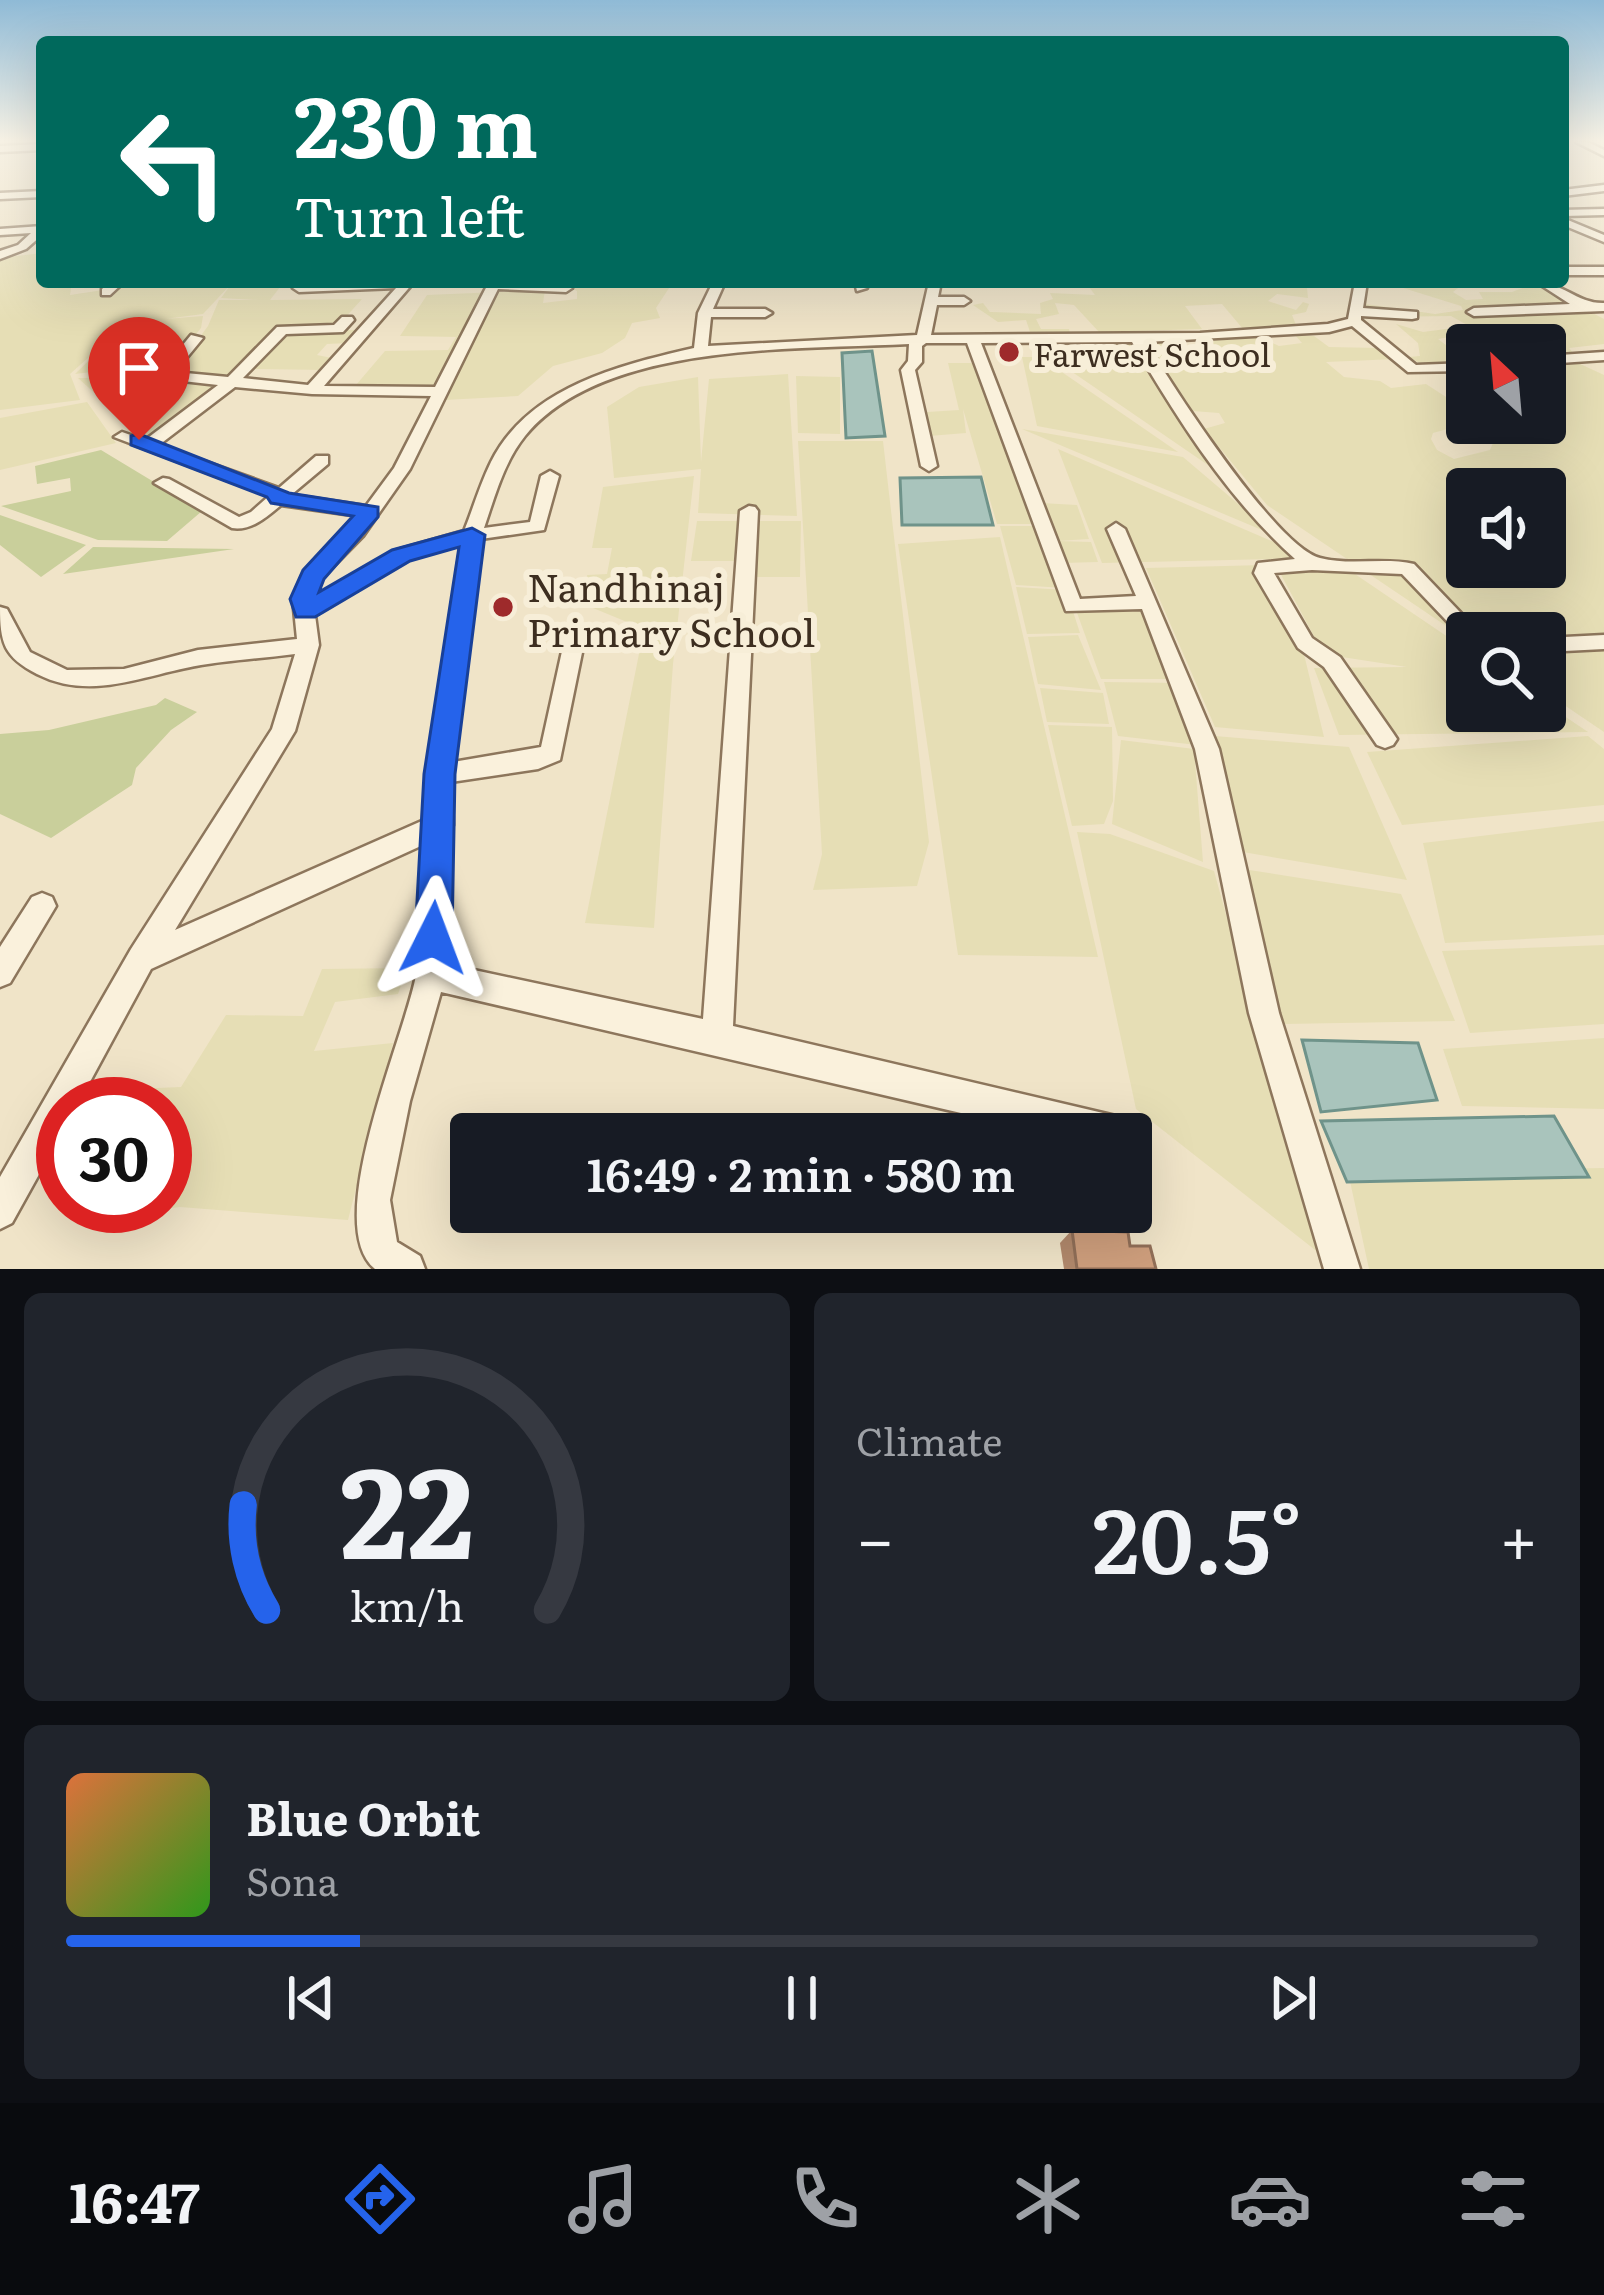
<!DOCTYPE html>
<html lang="en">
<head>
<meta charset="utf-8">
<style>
	body { margin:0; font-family:Literata,serif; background:#20242c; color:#f1f3f6; height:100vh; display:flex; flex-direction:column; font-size:45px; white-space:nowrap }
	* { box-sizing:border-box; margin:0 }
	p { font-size:39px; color:#9ea1a6 }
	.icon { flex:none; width:66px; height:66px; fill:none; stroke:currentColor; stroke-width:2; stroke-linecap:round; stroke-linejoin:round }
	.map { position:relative; height:1269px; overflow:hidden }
	.drawer { display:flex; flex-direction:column; gap:24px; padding:24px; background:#0d0f14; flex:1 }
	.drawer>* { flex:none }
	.hud { position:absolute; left:36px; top:36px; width:1533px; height:252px; border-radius:12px; box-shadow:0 12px 48px #0002; background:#00695c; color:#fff; overflow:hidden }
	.needle { width:78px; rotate:334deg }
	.buttons { position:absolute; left:1446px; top:324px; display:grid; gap:24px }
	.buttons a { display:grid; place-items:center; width:120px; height:120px; border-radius:12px; background:#171b24; box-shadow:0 12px 48px #0002; font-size:60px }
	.speed { position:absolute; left:36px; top:1077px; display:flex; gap:24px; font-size:60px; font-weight:700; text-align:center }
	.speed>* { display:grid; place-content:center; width:156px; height:156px; border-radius:50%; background:#171b24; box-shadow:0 12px 48px #0002; line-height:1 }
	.speed .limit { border:18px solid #d22; background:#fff; color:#111 }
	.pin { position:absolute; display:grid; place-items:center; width:102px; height:102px; color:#fff; margin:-123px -51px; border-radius:50% 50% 50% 0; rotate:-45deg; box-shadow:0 0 12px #0007 }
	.pin .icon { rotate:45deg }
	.me { position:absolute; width:132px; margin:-66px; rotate:3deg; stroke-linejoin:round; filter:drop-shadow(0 0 9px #0008) }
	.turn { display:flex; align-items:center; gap:42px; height:252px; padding:0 60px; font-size:54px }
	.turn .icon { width:156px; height:156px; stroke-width:2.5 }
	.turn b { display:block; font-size:84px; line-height:102px }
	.big { font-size:90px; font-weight:600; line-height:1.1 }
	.drawer .tile { flex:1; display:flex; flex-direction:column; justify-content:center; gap:18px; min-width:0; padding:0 42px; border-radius:18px; background:#20242c }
	.drawer .dial { align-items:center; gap:0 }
	.dial svg { height:312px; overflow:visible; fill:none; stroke:#363941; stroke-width:7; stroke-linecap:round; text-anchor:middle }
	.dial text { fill:#f1f3f6; stroke:none }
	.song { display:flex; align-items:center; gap:36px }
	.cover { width:144px; height:144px; border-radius:18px; background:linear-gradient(135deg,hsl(20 70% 55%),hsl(110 70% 35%)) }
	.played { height:12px; border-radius:6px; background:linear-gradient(90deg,#2563eb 20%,#363941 20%) }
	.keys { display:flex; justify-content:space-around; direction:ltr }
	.heat { display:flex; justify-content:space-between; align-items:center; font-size:66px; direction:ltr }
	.drawer .tiles { flex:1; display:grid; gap:24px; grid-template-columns:1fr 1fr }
	.tile:last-child { grid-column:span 2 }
	.trip { position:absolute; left:450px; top:1113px; width:702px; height:120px; border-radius:12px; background:#171b24; box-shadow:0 12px 48px #0002; font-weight:600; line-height:120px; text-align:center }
	.tab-bar { display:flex; height:192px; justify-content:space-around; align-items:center; background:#090b0e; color:#9ea1a6 }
	.tab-bar .icon { width:84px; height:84px }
	.tab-bar .on { color:#2563eb }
	.tab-bar b { font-size:54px; color:#f1f3f6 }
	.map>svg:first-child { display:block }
</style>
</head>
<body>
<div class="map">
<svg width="1604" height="1269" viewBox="0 0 1604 1269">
	<rect width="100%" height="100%" fill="#f0e4c8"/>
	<path fill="#e6deb5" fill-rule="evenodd" d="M42 253V282H72L70 295 103 290 113 282H284L270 300 362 299 334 330H358L350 343 327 344 317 355 337 359 326 370 254 369 240 378 173 373 208 326 219 300H258L221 298 232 283 203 314 165 319 203 316 201 328 173 362 75 374 126 324 70 374 80 400 0 410V258Z
		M558 282H673L656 308 660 318 632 323 625 338 602 353 553 366 518 396 445 400 427 385H356L385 351 448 350 456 337 400 336 427 295 545 290 543 303 577 299V291Z
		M1042 282H1319L1307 288 1308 298 1277 294 1268 301 1296 310 1303 302 1309 304 1306 312 1292 315 1296 325 1243 329 1222 304 1185 306 1202 329 1099 332 1074 305 1055 303 1059 314 1036 319 1041 329H1069L1070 334 1031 335 1026 320 998 322 973 305 983 303 990 312 1041 314 1040 303 1053 299 1050 293 1095 295 1089 287 1072 282Z
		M1384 282 1454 286 1458 288 1453 292 1466 300 1483 299 1479 292H1512L1525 287 1519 282H1533L1604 319V344L1569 348 1575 355 1559 356 1545 345H1470L1455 336 1438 339 1467 361 1421 364 1409 357 1420 356 1418 343 1396 324 1423 332 1469 326 1451 316 1367 317 1365 304 1435 314 1463 310 1461 306Z
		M1295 335 1314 336 1329 347 1379 348 1396 359 1326 362 1344 377 1380 381 1391 388 1426 384 1460 406 1469 423 1433 433 1431 439 1437 450 1454 459 1490 450 1493 443 1506 439 1500 424 1535 426 1561 417 1545 404V366L1578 363 1604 375V732L1545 692V633H1467V640L1267 505 1204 429 1225 423 1219 413 1193 411 1146 342 1164 343 1169 356 1217 359 1201 340 1258 336 1279 346 1302 343ZM1467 489H1545V567H1467Z
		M1027 341 1051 344 1063 357 1088 358 1101 367H1114L1108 358 1119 355 1111 343H1130L1221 474Z
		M1022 357H1040L1178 452 1037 426Z
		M948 363H976L1039 524H997L963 409 966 433 929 436 927 412 959 410Z
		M788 374 797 516 698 513 701 469 614 478 607 407 639 387 698 377 701 462 709 379Z
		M796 376 840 377V434L798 433Z
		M168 377 236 385 154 447 78 378Z
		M87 402 116 443 0 470V418Z
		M1022 429 1183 457 1276 536Z
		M798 441H883L929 842 917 886 813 890 822 854Z
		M1058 449 1311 558 1102 563Z
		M694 476 673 664 654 928 585 923 644 629 593 608 587 575 607 574 612 548H592L603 487Z
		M1041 503 1077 505 1089 539 1057 541 1091 542 1098 562 1062 563Z
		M697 521H801L800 577H752V561H691Z
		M1000 526H1040L1065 588 1016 585Z
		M1000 537 1098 957 958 955 898 544Z
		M1264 565 1302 646 1324 737 1215 727 1146 568Z
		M1278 569 1349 570 1467 650V711H1545V703L1588 732 1339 735 1314 668 1407 667 1342 657 1317 642Z
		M1016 587 1066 590 1080 633 1027 634Z
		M1148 608 1177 679H1101L1076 610Z
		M1078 635 1101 690 1038 684 1028 637Z
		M1104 682 1180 683 1197 745 1118 736Z
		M1040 688 1103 693 1109 724 1047 722Z
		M1048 725 1112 727 1113 801 1104 824 1072 826Z
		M1215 736 1349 747 1407 880 1231 850Z
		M1588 736 1604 749V805L1402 825 1367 752Z
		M1121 740 1194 749 1203 862 1112 824Z
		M1604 821V935L1445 943 1423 843Z
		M1077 832 1110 834 1214 871 1319 1253 1136 1109Z
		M1243 869 1401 894 1455 1021 1284 1024Z
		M1604 945V1024L1470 1033 1442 951Z
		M407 968 398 994 335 1002 314 1051 393 1043 348 1220 180 1207 144 1212V1206H165V1104H134L133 1089 181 1087 226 1015 303 1016 322 969Z
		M1604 1038V1109L1462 1106 1443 1049Z
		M1604 1168V1269H1369L1348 1172Z"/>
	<path fill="#c9cf9b" d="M101 450 202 511 167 541 98 540 1 506 71 491 70 478 37 484 35 466Z
		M0 515 86 545 41 577 0 545Z
		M93 547 234 549 63 574Z
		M165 698 197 712 171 730 136 768 132 785 51 838 0 814V734L49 730 156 705Z"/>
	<path fill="#a9c4bc" stroke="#6f938a" stroke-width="3" d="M872 351 885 436 846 438 842 353Z
		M981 477 993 525H902L900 478Z
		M1302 1040 1418 1043 1437 1100 1321 1112Z
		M1554 1116 1589 1177 1347 1182 1321 1121Z"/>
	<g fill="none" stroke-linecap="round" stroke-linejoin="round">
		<defs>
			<path id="minor" d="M1576 142H1588L1604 150V156Z
				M42 144V150L0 152V146Z
				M1604 185V191L1563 196V190Z
				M42 191V197L0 199V193Z
				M1604 209V215L1563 216V210Z
				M1563 218 1604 235V242L1563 225Z
				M42 226V235L26 249 0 259V251L18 245 31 233 0 235V229Z
				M1563 267H1604V275H1563Z
				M110 282H124L110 295H102V289Z
				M297 282H414L324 386 435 387 489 282 566 284 572 288 566 292 498 289 410 469 363 536 321 579 314 598 394 551 464 531C473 509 480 484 491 462 528 387 620 365 694 348L698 313 713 282H725L713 309H765L772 313 765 317H711L708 346 917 335 929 282H941L938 297H964L970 301 964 305H937L931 335 1200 333 1328 324 1348 319 1355 282H1367L1363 308 1417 312V318L1412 319 1361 316V320L1416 365 1467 363V371L1408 372 1352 326 1329 332 1146 342C1172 385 1276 547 1320 558 1350 566 1384 557 1414 564L1480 633H1467V639L1463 638 1402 574 1312 570 1274 573 1312 638 1340 657 1393 733 1397 739 1393 745 1385 748 1377 745 1324 667 1298 648 1254 573 1258 563 1295 559C1227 498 1178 420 1132 342L981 343 1080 599 1136 596 1107 529 1116 523 1125 529 1219 749 1279 1013 1360 1269H1324L1249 1013 1195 749 1142 609 1066 611 967 343H926L922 346V362L915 370 937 466 929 471 921 466 901 370 908 361 909 344C797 350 603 341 525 436 504 462 495 496 484 528L530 522 541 476 550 471 559 476 544 530 481 539 453 762 541 747 566 633 576 626 586 633 560 760 538 769 451 782 453 825 450 832 446 964 703 1019 740 511 749 506 755 507 758 511 733 1026 1120 1117 1132 1122 1137 1134 1132 1146 1131 1134H1051L441 992 410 1101 390 1200 397 1242 420 1256 425 1269H375C320 1224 406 1034 416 975 424 933 421 887 423 845L151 969 78 1104H63V1131L12 1223 0 1229V1177L131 949 272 729 295 654C264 658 232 660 201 665 146 674 92 702 37 674 4 657 0 643 0 607L7 609 30 652 67 670 124 669 198 650 297 639 293 599 302 576 359 516 281 505C267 517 251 531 232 528L154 483 163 478 169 479 239 517 251 512 269 496 114 437 122 432 145 440 218 385 165 379 158 375 191 335 203 338 175 372 228 377 277 327 334 325 342 317H352L354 320 343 332 286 334 243 378 308 385 396 288 299 292 293 288ZM235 387 312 394 431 396 394 468 366 506 291 495 328 464V456H316L279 488 159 445ZM461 544 427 774 424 820 175 930 295 731 319 645 315 615 408 559Z
				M855 282H867V288L857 291Z
				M1536 282C1562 282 1578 304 1604 303V311L1474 316 1467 312 1474 308 1570 304Z
				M1604 352V360L1545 364V356Z
				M1604 635V649L1545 652V638Z
				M42 893 52 897 56 906 10 983 0 987V947L32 897Z"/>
		</defs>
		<use href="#minor" stroke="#8d765c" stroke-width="5"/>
		<use href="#minor" fill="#faf1dc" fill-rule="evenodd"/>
	</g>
	<path fill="#b2896c" d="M1072 1230 1130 1246 1156 1269H1064L1060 1243Z"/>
	<path fill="#cf9f7d" stroke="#916f58" stroke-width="3" d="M1072 1230 1128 1232 1130 1246H1150L1156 1269H1077Z"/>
	<linearGradient id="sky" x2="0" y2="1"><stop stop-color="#8fbad6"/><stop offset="0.44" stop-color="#f8f3e6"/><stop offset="1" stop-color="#f8f3e6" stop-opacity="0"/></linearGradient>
	<rect width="1604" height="320" fill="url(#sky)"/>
	<path fill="#2563eb" stroke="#184099" stroke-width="3" d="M139 434 289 493 378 507V517L324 579 319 592 392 550 472 528 485 535 455 774 452 938 446 950 433 955 420 950 415 938 424 774 459 547 410 561 315 617H296L290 599 303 570 353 516 271 503 267 497 131 445V436Z"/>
	<g fill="#9e2a2b" stroke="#f7eed8" stroke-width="4.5">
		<circle cx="1009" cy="352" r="12"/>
		<circle cx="503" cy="607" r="12"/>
	</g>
	<g text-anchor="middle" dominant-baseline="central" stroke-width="12" stroke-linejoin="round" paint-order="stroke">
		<g font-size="33" fill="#3d2e20" stroke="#f7eed8" text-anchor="start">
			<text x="1033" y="352">Farwest School</text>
		</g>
		<g font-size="39" fill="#3d2e20" stroke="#f7eed8" text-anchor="start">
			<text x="527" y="585">Nandhinaj<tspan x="527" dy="45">Primary School</tspan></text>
		</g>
	</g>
</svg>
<div class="buttons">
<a><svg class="needle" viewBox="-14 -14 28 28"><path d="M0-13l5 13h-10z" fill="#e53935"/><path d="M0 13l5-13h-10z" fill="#9ea1a6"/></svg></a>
<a><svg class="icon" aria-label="sound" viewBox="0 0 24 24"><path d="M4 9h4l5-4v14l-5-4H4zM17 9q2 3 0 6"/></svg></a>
<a><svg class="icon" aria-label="search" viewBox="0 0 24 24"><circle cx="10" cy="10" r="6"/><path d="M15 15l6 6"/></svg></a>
</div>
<div class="speed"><div class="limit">30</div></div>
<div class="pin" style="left:139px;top:440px;background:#d93025"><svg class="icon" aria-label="arrive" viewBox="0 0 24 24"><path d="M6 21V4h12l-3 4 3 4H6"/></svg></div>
<svg class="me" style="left:433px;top:938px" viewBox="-20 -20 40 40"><path d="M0-17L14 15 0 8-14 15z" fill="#2563eb" stroke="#fff" stroke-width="4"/></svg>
<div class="trip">16:49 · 2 min · 580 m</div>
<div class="hud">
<div class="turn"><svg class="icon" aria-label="left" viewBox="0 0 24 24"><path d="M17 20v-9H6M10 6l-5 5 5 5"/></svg><div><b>230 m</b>Turn left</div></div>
</div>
</div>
<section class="drawer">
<div class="tiles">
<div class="tile dial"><svg viewBox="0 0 100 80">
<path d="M14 69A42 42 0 1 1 86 69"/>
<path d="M14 69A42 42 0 0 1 8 42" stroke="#2563eb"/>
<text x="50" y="56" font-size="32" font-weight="700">22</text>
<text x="50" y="72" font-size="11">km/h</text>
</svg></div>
<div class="tile"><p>Climate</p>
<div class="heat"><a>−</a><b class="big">20.5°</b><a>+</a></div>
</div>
<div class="tile">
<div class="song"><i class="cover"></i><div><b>Blue Orbit</b><p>Sona</p></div></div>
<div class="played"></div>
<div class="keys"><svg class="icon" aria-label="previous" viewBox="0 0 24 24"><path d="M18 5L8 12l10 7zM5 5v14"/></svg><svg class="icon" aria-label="pause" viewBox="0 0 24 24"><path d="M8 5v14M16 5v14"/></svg><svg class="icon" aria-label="next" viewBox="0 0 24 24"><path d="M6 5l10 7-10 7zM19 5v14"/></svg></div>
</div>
</div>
</section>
<nav class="tab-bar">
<b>16:47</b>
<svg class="icon on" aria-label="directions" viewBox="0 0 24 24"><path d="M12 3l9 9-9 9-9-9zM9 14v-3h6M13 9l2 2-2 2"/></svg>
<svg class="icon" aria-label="music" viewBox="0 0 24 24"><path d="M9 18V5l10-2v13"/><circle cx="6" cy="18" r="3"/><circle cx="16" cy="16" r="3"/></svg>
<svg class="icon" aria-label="phone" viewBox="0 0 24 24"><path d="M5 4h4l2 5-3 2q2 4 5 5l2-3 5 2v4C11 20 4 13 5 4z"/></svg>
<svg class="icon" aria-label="climate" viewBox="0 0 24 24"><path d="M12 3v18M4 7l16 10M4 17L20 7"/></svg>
<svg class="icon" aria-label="car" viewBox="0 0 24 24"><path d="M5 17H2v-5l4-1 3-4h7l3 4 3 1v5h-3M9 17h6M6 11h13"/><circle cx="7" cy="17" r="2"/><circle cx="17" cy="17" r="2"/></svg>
<svg class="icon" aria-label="filters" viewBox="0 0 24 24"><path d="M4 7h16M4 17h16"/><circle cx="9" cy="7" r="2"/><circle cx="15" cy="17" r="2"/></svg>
</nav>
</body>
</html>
